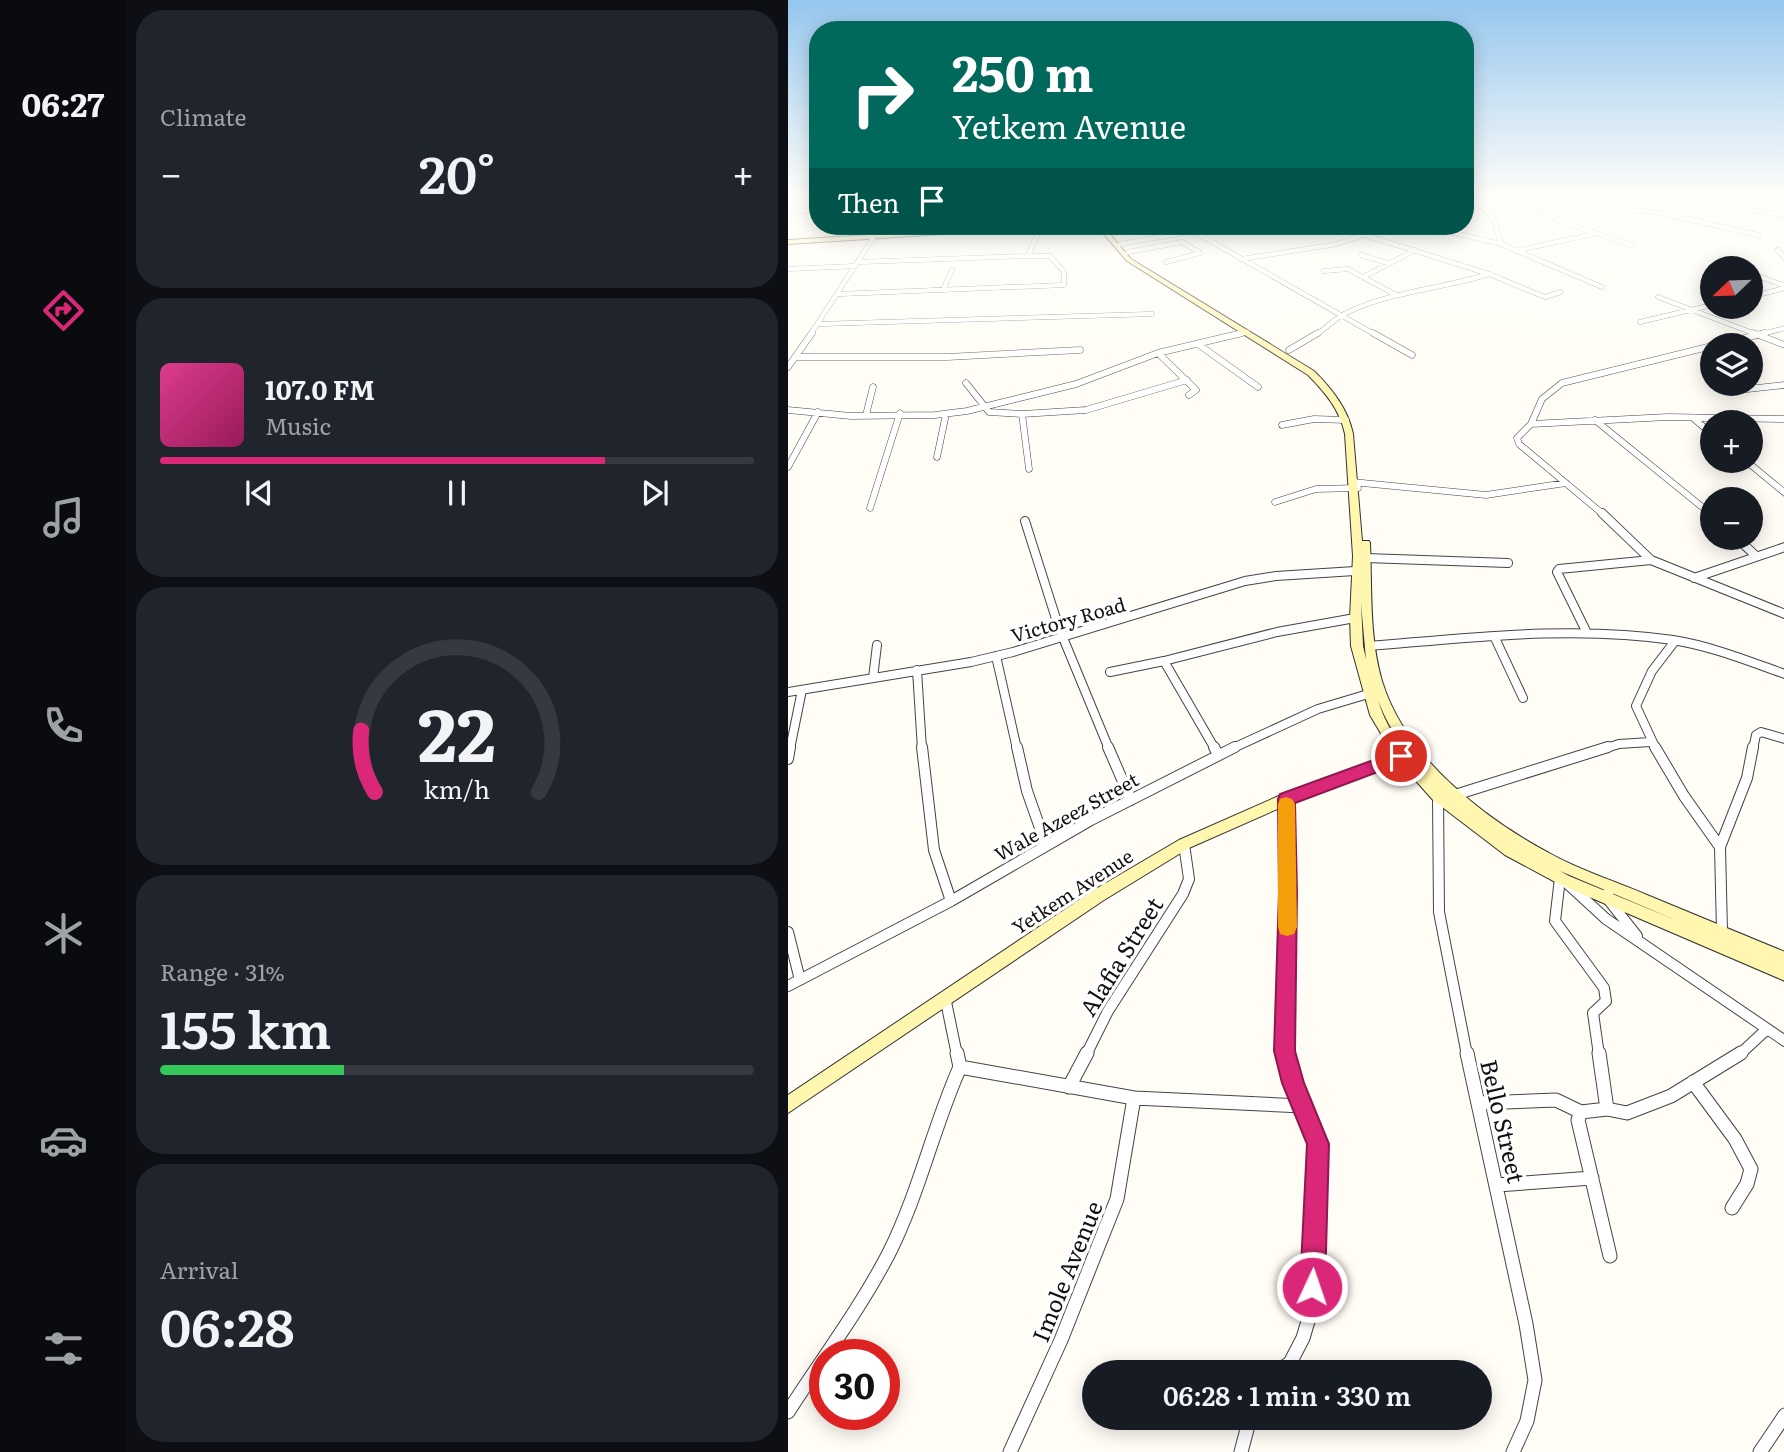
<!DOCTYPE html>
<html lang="en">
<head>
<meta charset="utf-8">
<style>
	body { margin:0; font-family:Literata,serif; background:#20242c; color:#f1f3f6; height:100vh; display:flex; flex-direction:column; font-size:26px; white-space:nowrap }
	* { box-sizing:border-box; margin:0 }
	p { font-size:23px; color:#9ea1a6 }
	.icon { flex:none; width:38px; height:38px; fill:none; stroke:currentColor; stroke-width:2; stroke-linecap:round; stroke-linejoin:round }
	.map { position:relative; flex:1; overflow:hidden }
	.drawer { display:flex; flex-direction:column; gap:10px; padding:10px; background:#0d0f14; width:662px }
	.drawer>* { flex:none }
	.top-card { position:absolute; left:21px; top:21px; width:665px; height:214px; border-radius:28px; box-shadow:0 4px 18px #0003; background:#00695c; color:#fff; overflow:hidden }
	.needle { width:46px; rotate:247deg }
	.controls { position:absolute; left:912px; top:256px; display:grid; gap:14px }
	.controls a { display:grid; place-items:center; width:63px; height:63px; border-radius:50%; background:#171b24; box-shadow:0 4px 18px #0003; font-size:35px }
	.speed { position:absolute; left:21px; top:1339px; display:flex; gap:14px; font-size:35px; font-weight:700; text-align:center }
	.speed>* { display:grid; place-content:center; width:91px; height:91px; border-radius:50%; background:#171b24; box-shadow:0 4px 18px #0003; line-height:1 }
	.speed .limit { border:10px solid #d22; background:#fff; color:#111 }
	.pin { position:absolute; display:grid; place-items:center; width:60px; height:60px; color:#fff; margin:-30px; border:4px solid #fff; border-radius:50%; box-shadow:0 2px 7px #0007 }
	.me { position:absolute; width:77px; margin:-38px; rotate:3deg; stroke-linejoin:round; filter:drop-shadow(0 0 5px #0008) }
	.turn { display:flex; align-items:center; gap:24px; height:147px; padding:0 28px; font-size:32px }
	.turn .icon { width:91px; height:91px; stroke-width:2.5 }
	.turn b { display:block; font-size:49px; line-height:60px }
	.then { display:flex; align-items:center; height:66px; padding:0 28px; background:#0003; gap:14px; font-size:26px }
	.big { font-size:52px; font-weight:600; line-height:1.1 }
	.drawer .widget { flex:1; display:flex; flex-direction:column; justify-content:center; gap:10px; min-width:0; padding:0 24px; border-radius:28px; background:#20242c }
	.drawer .dial { align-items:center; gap:0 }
	.dial svg { height:182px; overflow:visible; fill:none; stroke:#363941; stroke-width:7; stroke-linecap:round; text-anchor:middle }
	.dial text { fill:#f1f3f6; stroke:none }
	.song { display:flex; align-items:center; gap:21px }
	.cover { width:84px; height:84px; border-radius:10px; background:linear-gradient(135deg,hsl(330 70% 55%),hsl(330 70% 35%)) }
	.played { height:7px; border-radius:4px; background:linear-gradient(90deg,#db2777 75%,#363941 75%) }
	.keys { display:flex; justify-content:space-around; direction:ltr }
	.heat { display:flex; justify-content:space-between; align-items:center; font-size:38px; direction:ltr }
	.charge { height:10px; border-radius:5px; background:linear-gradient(90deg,#34c759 31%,#363941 0) }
	.trip { position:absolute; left:294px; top:1360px; width:410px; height:70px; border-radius:35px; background:#171b24; box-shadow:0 4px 18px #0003; font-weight:600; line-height:70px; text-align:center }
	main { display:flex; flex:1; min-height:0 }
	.dock { display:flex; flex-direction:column; width:126px; justify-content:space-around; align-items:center; background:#090b0e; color:#9ea1a6 }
	.dock .icon { width:49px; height:49px }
	.dock .current { color:#db2777 }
	.dock b { font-size:32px; color:#f1f3f6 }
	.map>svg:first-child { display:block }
</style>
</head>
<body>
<main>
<nav class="dock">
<b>06:27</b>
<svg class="icon current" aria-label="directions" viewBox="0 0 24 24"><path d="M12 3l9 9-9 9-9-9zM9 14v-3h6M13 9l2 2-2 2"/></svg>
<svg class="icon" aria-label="music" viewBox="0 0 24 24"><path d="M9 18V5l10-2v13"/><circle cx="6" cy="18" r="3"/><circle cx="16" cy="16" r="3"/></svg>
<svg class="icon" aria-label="phone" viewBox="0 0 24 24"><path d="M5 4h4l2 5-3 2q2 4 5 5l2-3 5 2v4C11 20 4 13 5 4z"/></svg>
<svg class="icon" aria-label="climate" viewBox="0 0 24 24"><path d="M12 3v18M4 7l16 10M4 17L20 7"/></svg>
<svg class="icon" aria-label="car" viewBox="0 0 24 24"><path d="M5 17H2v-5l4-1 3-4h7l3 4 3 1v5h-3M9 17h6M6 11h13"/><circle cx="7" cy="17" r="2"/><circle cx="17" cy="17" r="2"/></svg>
<svg class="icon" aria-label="filters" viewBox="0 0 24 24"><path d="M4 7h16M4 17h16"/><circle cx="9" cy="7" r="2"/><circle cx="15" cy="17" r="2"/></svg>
</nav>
<section class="drawer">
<div class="widget"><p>Climate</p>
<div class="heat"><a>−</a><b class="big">20°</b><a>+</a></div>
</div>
<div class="widget">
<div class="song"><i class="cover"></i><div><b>107.0 FM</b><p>Music</p></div></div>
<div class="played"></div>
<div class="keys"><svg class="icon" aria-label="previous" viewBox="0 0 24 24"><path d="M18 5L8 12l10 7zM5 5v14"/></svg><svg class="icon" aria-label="pause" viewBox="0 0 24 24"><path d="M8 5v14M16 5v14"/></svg><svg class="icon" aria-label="next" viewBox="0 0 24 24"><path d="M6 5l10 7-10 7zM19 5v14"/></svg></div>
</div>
<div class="widget dial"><svg viewBox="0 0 100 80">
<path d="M14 69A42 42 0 1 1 86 69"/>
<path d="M14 69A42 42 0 0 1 8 42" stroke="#db2777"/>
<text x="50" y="56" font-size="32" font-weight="700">22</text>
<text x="50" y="72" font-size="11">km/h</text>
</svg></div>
<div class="widget"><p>Range · 31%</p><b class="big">155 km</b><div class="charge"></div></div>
<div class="widget"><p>Arrival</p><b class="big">06:28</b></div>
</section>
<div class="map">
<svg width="997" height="1452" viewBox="0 0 997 1452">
	<rect width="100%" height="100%" fill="#fffdf5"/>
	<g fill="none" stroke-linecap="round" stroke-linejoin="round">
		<defs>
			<path id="street-far4" d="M726 196 772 221 844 245
				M768 196 814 207 873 213 970 235
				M885 196 997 216
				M689 202 705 218 713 244 814 287
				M677 203 726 196
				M10 211 30 210
				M0 218 26 196
				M548 226 701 274 757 297 773 292
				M652 226 658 231 713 244
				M134 231 137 226
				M405 231 588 335
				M332 244 436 226
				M990 250 997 258
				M727 251 806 234
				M340 252 394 242 412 253 378 262
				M573 255 600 263
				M453 259 549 244 574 235
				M71 262 240 256 253 226
				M0 269 68 266
				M536 271 560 269 608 295
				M965 274 997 286
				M577 276 627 250
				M155 290 164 270
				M51 294 276 285V272L262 256H240
				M870 297 970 335
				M962 297 997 288
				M852 322 924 305
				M31 324 364 314
				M22 335 87 235
				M447 335 459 332
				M527 335C538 329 547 318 558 313 603 291 654 289 701 274
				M970 335 997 328"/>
			<path id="street-far3" d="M585 333 624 355
				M965 333 997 345
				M410 344 470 387
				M929 345 977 333
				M501 350 530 333
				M370 353 408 390 401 395
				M7 357H159L292 350
				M0 367 24 333
				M178 383 201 412 234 414 298 410 399 380
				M941 391 997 385
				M0 410 63 416 147 415 179 411 288 384 370 353 454 333
				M234 414 241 469
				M78 415 85 387
				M905 418 924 434
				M807 420 924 515
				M743 424 754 399 774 383 924 346
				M494 425 526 419 558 420
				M149 457 158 414
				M957 460 997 493
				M0 467 30 412
				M564 482 698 495 778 483
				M487 502 528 489 570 488
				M82 508 112 413
				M816 515 731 444 729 438 743 424 880 417 997 419"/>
			<path id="street-far2" d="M814 513 863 560 997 614
				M921 513 924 515
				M237 521 271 628 321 749
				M948 537 968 556
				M578 558 720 563
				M906 578 997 547
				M799 633 769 572 771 569 863 560
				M707 638 735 698
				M581 646C681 638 785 625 885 640 923 646 960 661 997 674
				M208 656 229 749
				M129 670 134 749
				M322 672 376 661
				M85 678 89 645
				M0 692 183 662 225 652 457 581 488 576 567 571
				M2 749 14 690
				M427 749 376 661 489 632 567 618
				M443 749 530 709 580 694
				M815 749 831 744 862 742
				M868 749 848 706 864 671 887 641
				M965 749 968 735 973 732 997 739"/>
			<path id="street-far1" d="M134 747 146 850 163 901
				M229 747 239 791 258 845
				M320 747 343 800
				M426 747 430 755
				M867 747 896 796 932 847
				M0 759 2 747
				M667 795 820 747
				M650 796 651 912 679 1055
				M772 878 767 921 816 988 818 1001 805 1013 811 1055
				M780 884 818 919 997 1041
				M822 886 819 898 849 936
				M934 931 932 847 959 778 965 747
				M0 932 12 980
				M0 986 163 901 303 820 447 747
				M157 997 169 1055
				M298 1055 320 1011 395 894 401 879 396 844
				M498 1055 500 892 498 799
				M951 1055 979 1029"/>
			<path id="street" d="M169 1053 172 1067 346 1098 514 1106
				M679 1053 738 1324 747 1380 739 1421 725 1452
				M811 1053 819 1109
				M905 1082 947 1139 963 1169 959 1184 944 1208
				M281 1087 299 1053
				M690 1103 768 1100 793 1112
				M709 1185 804 1178
				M822 1256 790 1120 793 1112 819 1109 839 1113 883 1096 953 1053
				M488 1372 502 1363 515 1338 523 1311 531 1171 530 1144 500 1068 497 1053
				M0 1412C34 1359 72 1309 101 1253 131 1193 145 1128 172 1067
				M222 1452 273 1340 329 1199 346 1098
				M453 1452 462 1418
				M972 1452 997 1415"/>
			<path id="secondary" d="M226 226H254L251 228 0 244V240Z
				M309 226H315L343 259 526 371C544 389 560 409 565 434L574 541H581L582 543C584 589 581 636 594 681 617 757 694 817 761 853 791 870 827 881 859 895 905 914 951 933 997 952V981L771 884 717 855 645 800 611 762 503 803 401 848 316 900 0 1113V1095L306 890 391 840 493 795 605 754 582 715 563 646 562 618 565 556 557 434C552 410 537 392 520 375L339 261ZM573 603 578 659 575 646ZM590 700C599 725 614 746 631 767 613 748 597 725 590 700ZM772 871 890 921 781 876Z"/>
		</defs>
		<use href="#street-far4" stroke="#444" stroke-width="5"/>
		<use href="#street-far3" stroke="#444" stroke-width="7"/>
		<use href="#street-far2" stroke="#444" stroke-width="10"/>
		<use href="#street-far1" stroke="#444" stroke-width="12"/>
		<use href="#street" stroke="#444" stroke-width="15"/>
		<use href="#secondary" stroke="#333" stroke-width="2"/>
		<use href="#street-far4" stroke="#fff" stroke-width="4.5"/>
		<use href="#street-far3" stroke="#fff" stroke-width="6"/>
		<use href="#street-far2" stroke="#fff" stroke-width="8"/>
		<use href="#street-far1" stroke="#fff" stroke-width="10"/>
		<use href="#street" stroke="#fff" stroke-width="13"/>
		<use href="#secondary" fill="#fff6b0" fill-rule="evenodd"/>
	</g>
	<linearGradient id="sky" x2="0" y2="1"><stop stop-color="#95c6ee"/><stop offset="0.49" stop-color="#fffefa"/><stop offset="1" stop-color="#fffefa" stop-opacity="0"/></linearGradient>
	<rect width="997" height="399" fill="url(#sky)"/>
	<path fill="#db2777" stroke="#8e194d" stroke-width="2" d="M613 750 619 751 622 756 619 761 507 803 509 892 507 1051 516 1083 541 1144 537 1287 533 1296 524 1300 515 1296 512 1287 519 1144 494 1083 486 1051 491 892 490 799 492 794Z"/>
	<path fill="#f59e0b" d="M498 797 504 799 507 804 509 927 506 934 499 936 492 934 490 927V804L492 799Z"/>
	<g text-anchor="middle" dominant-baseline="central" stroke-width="7" stroke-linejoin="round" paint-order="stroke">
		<g font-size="19" fill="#111" stroke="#fff">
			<text transform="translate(280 619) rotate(-16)">Victory Road</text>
			<text transform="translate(278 816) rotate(-29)">Wale Azeez Street</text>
			<text transform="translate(284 891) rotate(-33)">Yetkem Avenue</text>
		</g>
		<g font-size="23" fill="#111" stroke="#fff">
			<text transform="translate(332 956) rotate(-58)">Alafia Street</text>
			<text transform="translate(716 1121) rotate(77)">Bello Street</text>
			<text transform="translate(278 1271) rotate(-68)">Imole Avenue</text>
		</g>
	</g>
</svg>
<div class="controls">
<a><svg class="needle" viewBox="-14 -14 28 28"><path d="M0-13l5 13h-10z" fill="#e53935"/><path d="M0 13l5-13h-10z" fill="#9ea1a6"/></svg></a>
<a><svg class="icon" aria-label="layers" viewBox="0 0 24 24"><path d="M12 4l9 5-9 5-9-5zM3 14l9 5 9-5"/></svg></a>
<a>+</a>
<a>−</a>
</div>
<div class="speed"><div class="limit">30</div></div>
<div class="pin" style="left:613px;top:756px;background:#d93025"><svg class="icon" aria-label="arrive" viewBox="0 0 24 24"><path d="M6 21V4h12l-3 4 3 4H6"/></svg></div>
<svg class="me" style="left:524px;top:1287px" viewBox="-20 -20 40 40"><circle r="17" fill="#db2777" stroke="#fff" stroke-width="3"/><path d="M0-11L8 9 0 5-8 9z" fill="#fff"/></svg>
<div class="trip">06:28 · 1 min · 330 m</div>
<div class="top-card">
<div class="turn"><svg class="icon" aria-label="right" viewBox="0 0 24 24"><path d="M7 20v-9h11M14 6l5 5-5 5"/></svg><div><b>250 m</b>Yetkem Avenue</div></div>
<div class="then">Then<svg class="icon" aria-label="arrive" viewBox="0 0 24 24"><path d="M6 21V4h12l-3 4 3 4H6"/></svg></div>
</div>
</div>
</main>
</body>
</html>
